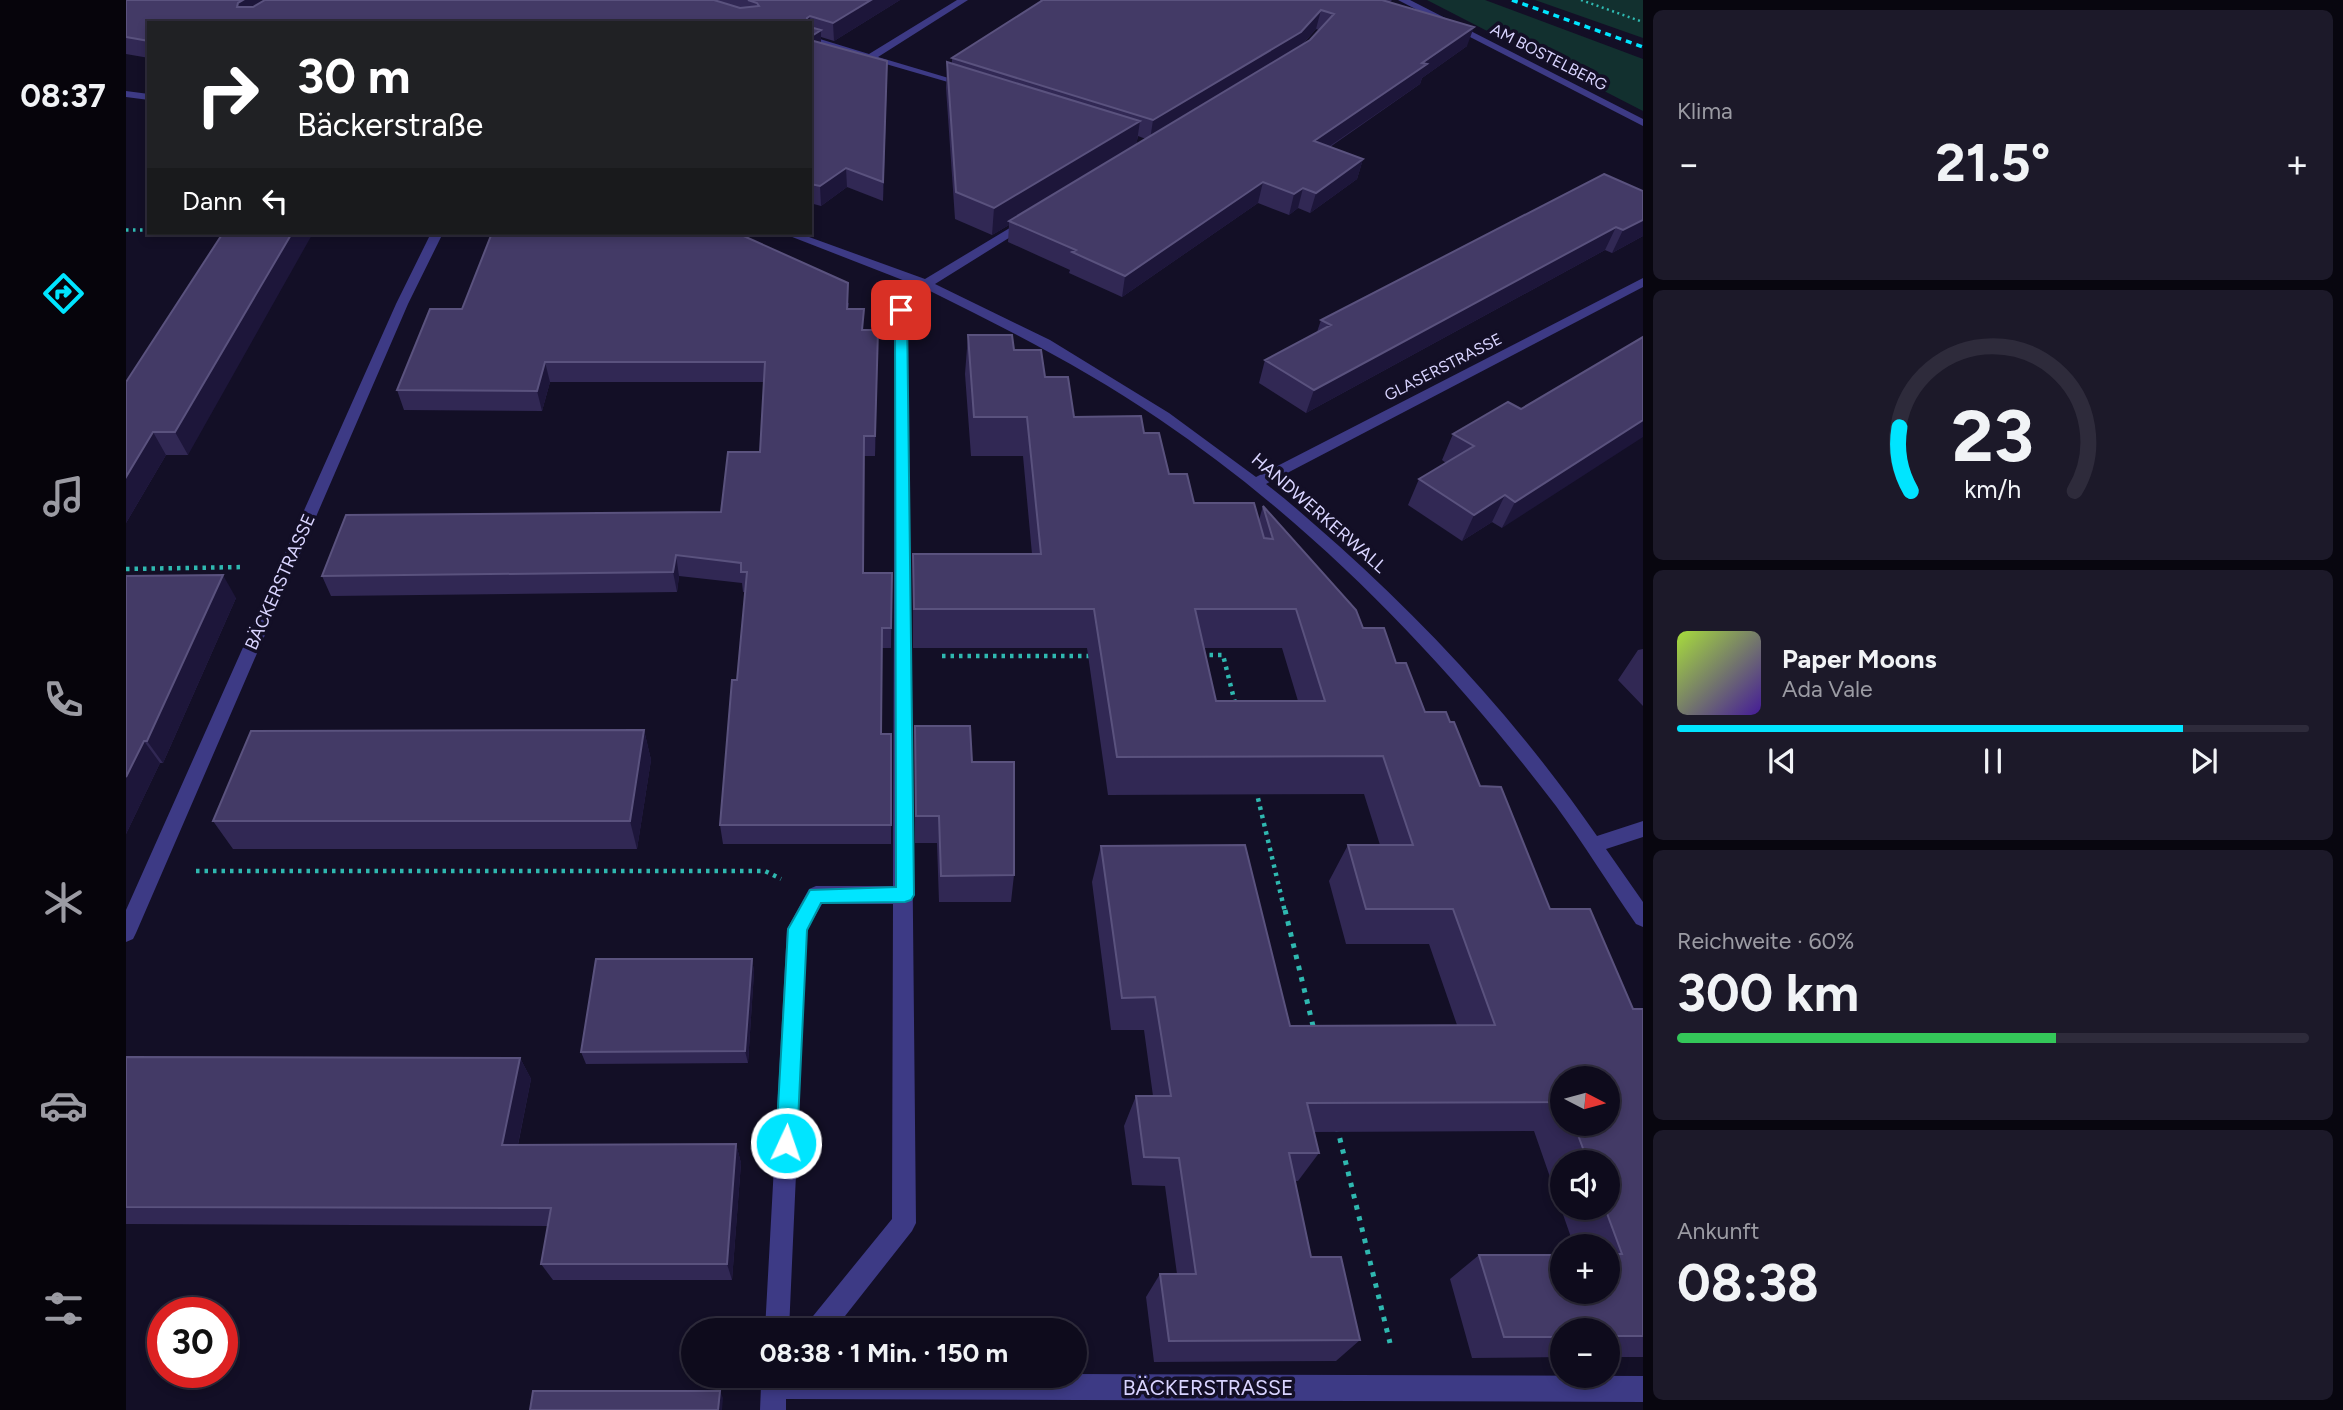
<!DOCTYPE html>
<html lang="de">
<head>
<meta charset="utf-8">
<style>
	body { margin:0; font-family:Figtree,sans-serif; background:#1c1929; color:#f1f3f6; height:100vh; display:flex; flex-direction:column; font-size:26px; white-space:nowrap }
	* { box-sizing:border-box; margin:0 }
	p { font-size:23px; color:#9b9ba3 }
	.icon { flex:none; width:38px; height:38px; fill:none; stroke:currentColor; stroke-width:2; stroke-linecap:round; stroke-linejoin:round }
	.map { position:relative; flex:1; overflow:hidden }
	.details { display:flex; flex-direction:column; gap:10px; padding:10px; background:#08060f; width:700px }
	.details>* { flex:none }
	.top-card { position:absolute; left:21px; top:21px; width:665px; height:214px; border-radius:0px; box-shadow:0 4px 10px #0003,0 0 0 2px #2e2b3b; background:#202124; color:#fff; overflow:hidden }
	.needle { width:46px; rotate:96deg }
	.buttons { position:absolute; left:1424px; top:1066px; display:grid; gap:14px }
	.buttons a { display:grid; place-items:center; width:70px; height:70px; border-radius:50%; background:#0e0b1c; box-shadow:0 4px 10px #0003,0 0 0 2px #2e2b3b; font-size:35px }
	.speed { position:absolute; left:21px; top:1297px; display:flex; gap:14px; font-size:35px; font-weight:700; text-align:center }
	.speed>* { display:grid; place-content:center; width:91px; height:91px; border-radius:50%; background:#0e0b1c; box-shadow:0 4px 10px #0003,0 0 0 2px #2e2b3b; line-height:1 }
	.speed .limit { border:10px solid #d22; background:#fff; color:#111 }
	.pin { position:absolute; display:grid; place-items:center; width:60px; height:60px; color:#fff; margin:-30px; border-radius:14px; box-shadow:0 4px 10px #0006 }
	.me { position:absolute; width:77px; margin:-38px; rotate:3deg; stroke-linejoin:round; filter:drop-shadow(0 0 5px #0008) }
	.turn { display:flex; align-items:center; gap:24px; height:147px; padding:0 35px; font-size:32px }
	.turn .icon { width:91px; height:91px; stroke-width:2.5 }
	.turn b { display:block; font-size:49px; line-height:60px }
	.then { display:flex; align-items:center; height:66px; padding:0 35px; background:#0003; gap:14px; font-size:26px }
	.big { font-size:52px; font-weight:700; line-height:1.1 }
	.details .tile { flex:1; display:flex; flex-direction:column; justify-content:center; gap:10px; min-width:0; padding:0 24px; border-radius:10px; background:#1c1929 }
	.details .dial { align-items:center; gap:0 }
	.dial svg { height:182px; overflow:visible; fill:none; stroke:#2e2b3b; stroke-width:7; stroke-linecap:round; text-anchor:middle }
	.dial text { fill:#f1f3f6; stroke:none }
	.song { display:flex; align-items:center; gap:21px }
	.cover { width:84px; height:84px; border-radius:10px; background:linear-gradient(135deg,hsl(80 70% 55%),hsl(260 70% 35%)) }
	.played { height:7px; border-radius:4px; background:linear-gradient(90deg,#00e5ff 80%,#2e2b3b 80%) }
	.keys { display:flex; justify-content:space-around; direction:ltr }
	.heat { display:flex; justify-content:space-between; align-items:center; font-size:38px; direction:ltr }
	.charge { height:10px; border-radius:5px; background:linear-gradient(90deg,#34c759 60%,#2e2b3b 0) }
	.trip { position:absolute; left:555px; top:1318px; width:406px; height:70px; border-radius:35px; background:#0e0b1c; box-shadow:0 4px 10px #0003,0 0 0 2px #2e2b3b; font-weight:700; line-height:70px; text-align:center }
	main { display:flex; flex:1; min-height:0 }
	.tab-bar { display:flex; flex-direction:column; width:126px; justify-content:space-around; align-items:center; background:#06040b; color:#9b9ba3 }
	.tab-bar .icon { width:49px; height:49px }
	.tab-bar .active { color:#00e5ff }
	.tab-bar b { font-size:32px; color:#f1f3f6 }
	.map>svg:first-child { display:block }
</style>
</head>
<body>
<main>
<nav class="tab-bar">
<b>08:37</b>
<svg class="icon active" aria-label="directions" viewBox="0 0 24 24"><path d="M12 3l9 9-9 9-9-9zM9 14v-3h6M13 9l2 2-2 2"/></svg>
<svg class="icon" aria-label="music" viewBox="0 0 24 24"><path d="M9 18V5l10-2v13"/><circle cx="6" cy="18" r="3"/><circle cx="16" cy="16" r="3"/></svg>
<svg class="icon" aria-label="phone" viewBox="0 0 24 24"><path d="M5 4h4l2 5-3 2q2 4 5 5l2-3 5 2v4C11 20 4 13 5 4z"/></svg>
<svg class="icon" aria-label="climate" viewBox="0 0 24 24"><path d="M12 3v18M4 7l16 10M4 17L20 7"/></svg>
<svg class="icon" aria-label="car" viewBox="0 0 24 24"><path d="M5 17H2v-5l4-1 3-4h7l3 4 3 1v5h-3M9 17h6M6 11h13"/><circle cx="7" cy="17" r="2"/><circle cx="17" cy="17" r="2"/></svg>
<svg class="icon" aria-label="filters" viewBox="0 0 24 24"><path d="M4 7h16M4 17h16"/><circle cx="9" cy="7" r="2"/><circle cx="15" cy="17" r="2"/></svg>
</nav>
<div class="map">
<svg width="1517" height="1410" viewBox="0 0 1517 1410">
	<rect width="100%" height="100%" fill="#130f26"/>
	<path fill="#12302f" d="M1301 0H1359L1517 59V111Z
		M1409 0H1517V38Z"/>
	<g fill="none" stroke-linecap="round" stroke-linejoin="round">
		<path stroke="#2fb8b0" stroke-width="2.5" stroke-dasharray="2 3.5" stroke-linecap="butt" d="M1455 0 1517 22"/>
		<path stroke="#2fb8b0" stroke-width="3.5" stroke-dasharray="2.5 4.5" stroke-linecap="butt" d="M0 230H23"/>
		<path stroke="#2fb8b0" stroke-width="4.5" stroke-dasharray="3.5 5" stroke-linecap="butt" d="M0 569 118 567
			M1075 655H1097L1110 707
			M816 656H965
			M1130 790 1159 912
			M70 871H639L655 879"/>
		<path stroke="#2fb8b0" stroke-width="5" stroke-dasharray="4.5 7" stroke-linecap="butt" d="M1159 910 1188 1030
			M1211 1127 1264 1343"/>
		<path fill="#3d3a85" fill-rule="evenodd" d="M831 0H842L752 57 846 85V89L684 42V36L743 54Z
			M1272 0H1284L1517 119V126Z
			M0 91 23 94V100L0 97Z
			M897 220 907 223 809 284 924 340 1043 413 1130 477 1517 278V287L1140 484C1165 503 1189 525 1213 546 1309 632 1397 729 1471 836L1517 821V837L1480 849 1517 902V927L1510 924C1483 885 1458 844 1430 806 1318 659 1187 523 1033 419 960 369 881 329 802 290L781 311 790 1223 786 1231 708 1330H680L683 1321 766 1219 767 904H696L681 930 663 1330H639L661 929 683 889 690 886H767L769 310 792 286 656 233H672L799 279Z
			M305 233H317L282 304 10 933 7 939 0 942V910L270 304Z
			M948 1374 1517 1376V1402L660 1399V1410H634L635 1386 642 1376Z"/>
		<path stroke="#00e5ff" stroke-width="3.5" stroke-dasharray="6 5" stroke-linecap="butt" d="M1386 0 1517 47"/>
	</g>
	<path fill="#312854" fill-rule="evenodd" d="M0 0H774L708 41 695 37V43L761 79 757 201 721 187 695 206 684 203V23H23V58L0 54Z
		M914 0H1266L1264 2 1341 46 1296 78 1294 84 1204 147 1237 159 1231 179 1184 213 1172 208 1163 215 1132 203 996 297 943 273 944 270 882 242 883 225 866 235 829 219 820 88 821 62 826 64V58L914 2ZM1190 29 1193 30 1184 40 1176 45ZM1012 136 1020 139 1010 145Z
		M1517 191V236L1486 253 1479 250 1180 413 1133 383 1139 360 1191 332 1195 320Z
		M97 233 62 455H40L0 523V382Z
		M723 303 722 309 738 330H752L749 456H738L737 573H766L765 648H756V734H765V844H597L594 825 611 680 619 592H617L616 583 553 576 551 592 205 596 196 576 595 512 634 452 638 382H424L416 411 278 410 271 390Z
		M842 335 888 350 919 377 948 417 1018 433 1043 474 1068 503 1133 520 1137 506 1237 628 1270 663 1299 712 1324 722 1354 786 1424 909 1507 1009H1517V1357H1482V1330H1437V1357L1346 1358 1324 1279 1353 1255 1482 1292V1246H1448L1408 1131 1188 1132 1193 1153 1172 1181H1169L1185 1257 1234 1340 1210 1361 1028 1362 1020 1297 1034 1274H1051L1039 1186 1006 1185 998 1126 1010 1096H1027L1018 1030H985L966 882 975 846 1164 1026 1331 1025 1303 944H1220L1203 881 1222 845H1254L1238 794 982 795 961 648H787V554H906L897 456H845L839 374ZM1078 648H1156L1172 701H1090ZM1437 1078 1482 1124H1437ZM1437 1162H1482V1208H1437Z
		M1517 337 1376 528 1366 522 1336 541 1282 505 1293 479 1320 463 1316 460 1327 434 1395 409Z
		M0 576 110 598 37 763H34L0 834Z
		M1517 649V706L1492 680 1512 650Z
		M789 726 846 762 888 875 885 902H813L811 843H789Z
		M518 730 525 760 511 849H107L87 821Z
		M626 959 628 972 622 1063 460 1064 455 1052Z
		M0 1057 394 1058 405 1079 392 1145 610 1144 615 1163 606 1280H427L415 1264 422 1226 0 1224Z"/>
	<path fill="#1d163a" d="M117 0H152L119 21 111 7 112 3Z
		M745 0H774L708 41 707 23Z
		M1195 10 1190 29 1170 51 1024 140 1027 120Z
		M684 16 685 33 684 34V23H681V18Z
		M1348 27 1341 46 1296 78 1294 84 1182 161 1188 141Z
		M695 30V48L684 55V37Z
		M761 61V79L757 201V182Z
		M1014 121 1010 148 883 221V225L866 235 868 208Z
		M1237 159 1231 179 1184 213 1190 193Z
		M720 168 721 187 695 206 694 186Z
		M1137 182 1132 203 996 297 999 276Z
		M1177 188 1172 208 1163 215 1168 194Z
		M1517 220V236L1486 253 1497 230Z
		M1490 227 1479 250 1180 413 1188 390Z
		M166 233H187L62 455 49 432Z
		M752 330V350L749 456V436Z
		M419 362 424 382 416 411 411 391Z
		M1517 420V437L1376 528 1389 502Z
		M27 432 40 455 0 523V477Z
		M1379 495 1366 522 1336 541 1348 515Z
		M550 555 553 576 551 592 547 572Z
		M97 575 110 598 37 763 21 741Z
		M518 730 525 760 511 849 504 821Z
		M18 741 34 763 0 834V777Z
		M626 959 628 972 622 1063 619 1051Z
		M394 1058 405 1079 388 1164 376 1145Z
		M610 1144 615 1163 606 1280 601 1264Z
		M594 1391 597 1398 596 1410H592Z"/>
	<path fill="#433a66" stroke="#5a527e" stroke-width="2" fill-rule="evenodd" d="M0 0H117L112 3 111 7H127L139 0H588L614 8 633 6 631 3 622 0H745L707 23 684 16 681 18V23H23V41L0 37Z
		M917 0H1256L1348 27 1296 63 1301 64 1188 141 1237 159 1190 193 1177 188 1168 194 1137 182 999 276 946 252 950 250 883 221 1184 40 1208 14 1195 10 1175 32 1027 120 826 58Z
		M684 27 695 30 684 37Z
		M684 40 761 61 757 182 720 168 694 186 684 184Z
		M821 62 1014 121 868 208 830 192Z
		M1478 174 1517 191V220L1497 230 1490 227 1188 390 1139 360 1205 325 1195 320Z
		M97 233H166L49 432H27L0 477V382Z
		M366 233H611L722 283 721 309H738L736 330H752L749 436H738L737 573H766L765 628H756L755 734H765V825H594L606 680H611L621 572H615V563L550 555 547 572 196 576 220 515 595 512 602 452H634L639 362H419L411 391 271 390 304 309H336Z
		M842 335H886L888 350H915L919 377H942L948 417 1015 416 1018 433H1033L1043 474H1061L1068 503H1128L1138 538 1147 539 1137 506 1230 610 1237 628H1258L1270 663H1280L1299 712H1320L1324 722H1328L1354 786 1375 787 1424 909H1464L1507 1009H1517V1336H1482V1330H1437V1337H1378L1353 1255H1437V1292H1482V1254H1496L1479 1208H1482V1162H1462L1448 1124H1482V1078H1437V1102L1181 1103 1193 1153H1163L1185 1257H1215L1234 1340 1043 1341 1034 1274H1070L1053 1158 1018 1157 1010 1096H1045L1029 997 996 998 975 846 1119 845 1164 1026 1369 1025 1327 909H1240L1222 845H1287L1257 756 991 757 968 609H788L787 554H915L901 417H848ZM1069 609H1170L1199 701H1090Z
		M1517 337V420L1389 502 1379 495 1348 515 1293 479 1348 446 1327 434 1382 402 1395 409Z
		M97 575 21 741H18L0 777V576Z
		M789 726H844L846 762H888V875L815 876 813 816H790Z
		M518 730 504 821H87L125 731Z
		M470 959H626L619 1051 455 1052Z
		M0 1057 394 1058 376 1145 610 1144 601 1264H415L425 1208 0 1207Z
		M407 1391H594L592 1410H404Z"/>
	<path fill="#00e5ff" stroke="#0095a6" stroke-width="2" d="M775 307 781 310 788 895 785 900 779 902 695 903 681 930 671 1143 668 1150 660 1153 653 1150 650 1143 662 929 684 890 770 887 769 310Z"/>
	<g text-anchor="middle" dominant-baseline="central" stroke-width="7" stroke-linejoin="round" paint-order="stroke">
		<g font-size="16" fill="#d9d4ff" stroke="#130f26">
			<text transform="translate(1423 57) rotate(27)">AM BOSTELBERG</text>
			<text transform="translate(1317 367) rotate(-27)">GLASERSTRASSE</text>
		</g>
		<g font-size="18" fill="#d9d4ff" stroke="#130f26">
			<text transform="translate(1193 513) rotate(41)">HANDWERKERWALL</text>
			<text transform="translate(154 582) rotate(-66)">BÄCKERSTRASSE</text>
		</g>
		<g font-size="21" fill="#d9d4ff" stroke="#130f26">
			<text x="1082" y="1387">BÄCKERSTRASSE</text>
		</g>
	</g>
</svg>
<div class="buttons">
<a><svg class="needle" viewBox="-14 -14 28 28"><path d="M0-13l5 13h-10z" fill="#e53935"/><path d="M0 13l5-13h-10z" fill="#9b9ba3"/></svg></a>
<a><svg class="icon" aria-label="sound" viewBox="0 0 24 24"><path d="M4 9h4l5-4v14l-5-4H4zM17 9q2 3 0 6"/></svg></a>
<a>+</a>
<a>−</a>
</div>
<div class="speed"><div class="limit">30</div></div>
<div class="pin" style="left:775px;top:310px;background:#d93025"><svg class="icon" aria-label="arrive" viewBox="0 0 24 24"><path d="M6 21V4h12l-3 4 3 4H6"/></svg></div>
<svg class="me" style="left:660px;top:1143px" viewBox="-20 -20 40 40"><circle r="17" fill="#00e5ff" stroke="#fff" stroke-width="3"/><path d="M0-11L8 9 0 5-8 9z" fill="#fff"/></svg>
<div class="trip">08:38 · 1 Min. · 150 m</div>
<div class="top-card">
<div class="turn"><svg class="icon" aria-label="right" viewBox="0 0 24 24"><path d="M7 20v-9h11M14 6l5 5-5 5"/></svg><div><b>30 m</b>Bäckerstraße</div></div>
<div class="then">Dann<svg class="icon" aria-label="left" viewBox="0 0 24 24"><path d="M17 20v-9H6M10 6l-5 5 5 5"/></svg></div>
</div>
</div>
<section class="details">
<div class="tile"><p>Klima</p>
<div class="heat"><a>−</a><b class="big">21.5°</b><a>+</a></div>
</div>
<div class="tile dial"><svg viewBox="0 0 100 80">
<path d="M14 69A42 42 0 1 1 86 69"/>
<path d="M14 69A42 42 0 0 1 9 41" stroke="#00e5ff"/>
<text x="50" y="56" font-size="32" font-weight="700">23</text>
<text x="50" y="72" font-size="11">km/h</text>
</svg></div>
<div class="tile">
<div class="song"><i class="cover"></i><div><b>Paper Moons</b><p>Ada Vale</p></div></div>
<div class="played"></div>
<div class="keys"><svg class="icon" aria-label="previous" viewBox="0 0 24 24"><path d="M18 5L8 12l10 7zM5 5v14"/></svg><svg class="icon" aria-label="pause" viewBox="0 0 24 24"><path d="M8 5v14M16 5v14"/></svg><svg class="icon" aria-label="next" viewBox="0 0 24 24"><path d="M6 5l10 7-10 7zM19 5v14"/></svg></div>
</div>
<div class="tile"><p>Reichweite · 60%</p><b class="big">300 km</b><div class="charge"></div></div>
<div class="tile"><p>Ankunft</p><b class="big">08:38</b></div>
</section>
</main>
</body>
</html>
